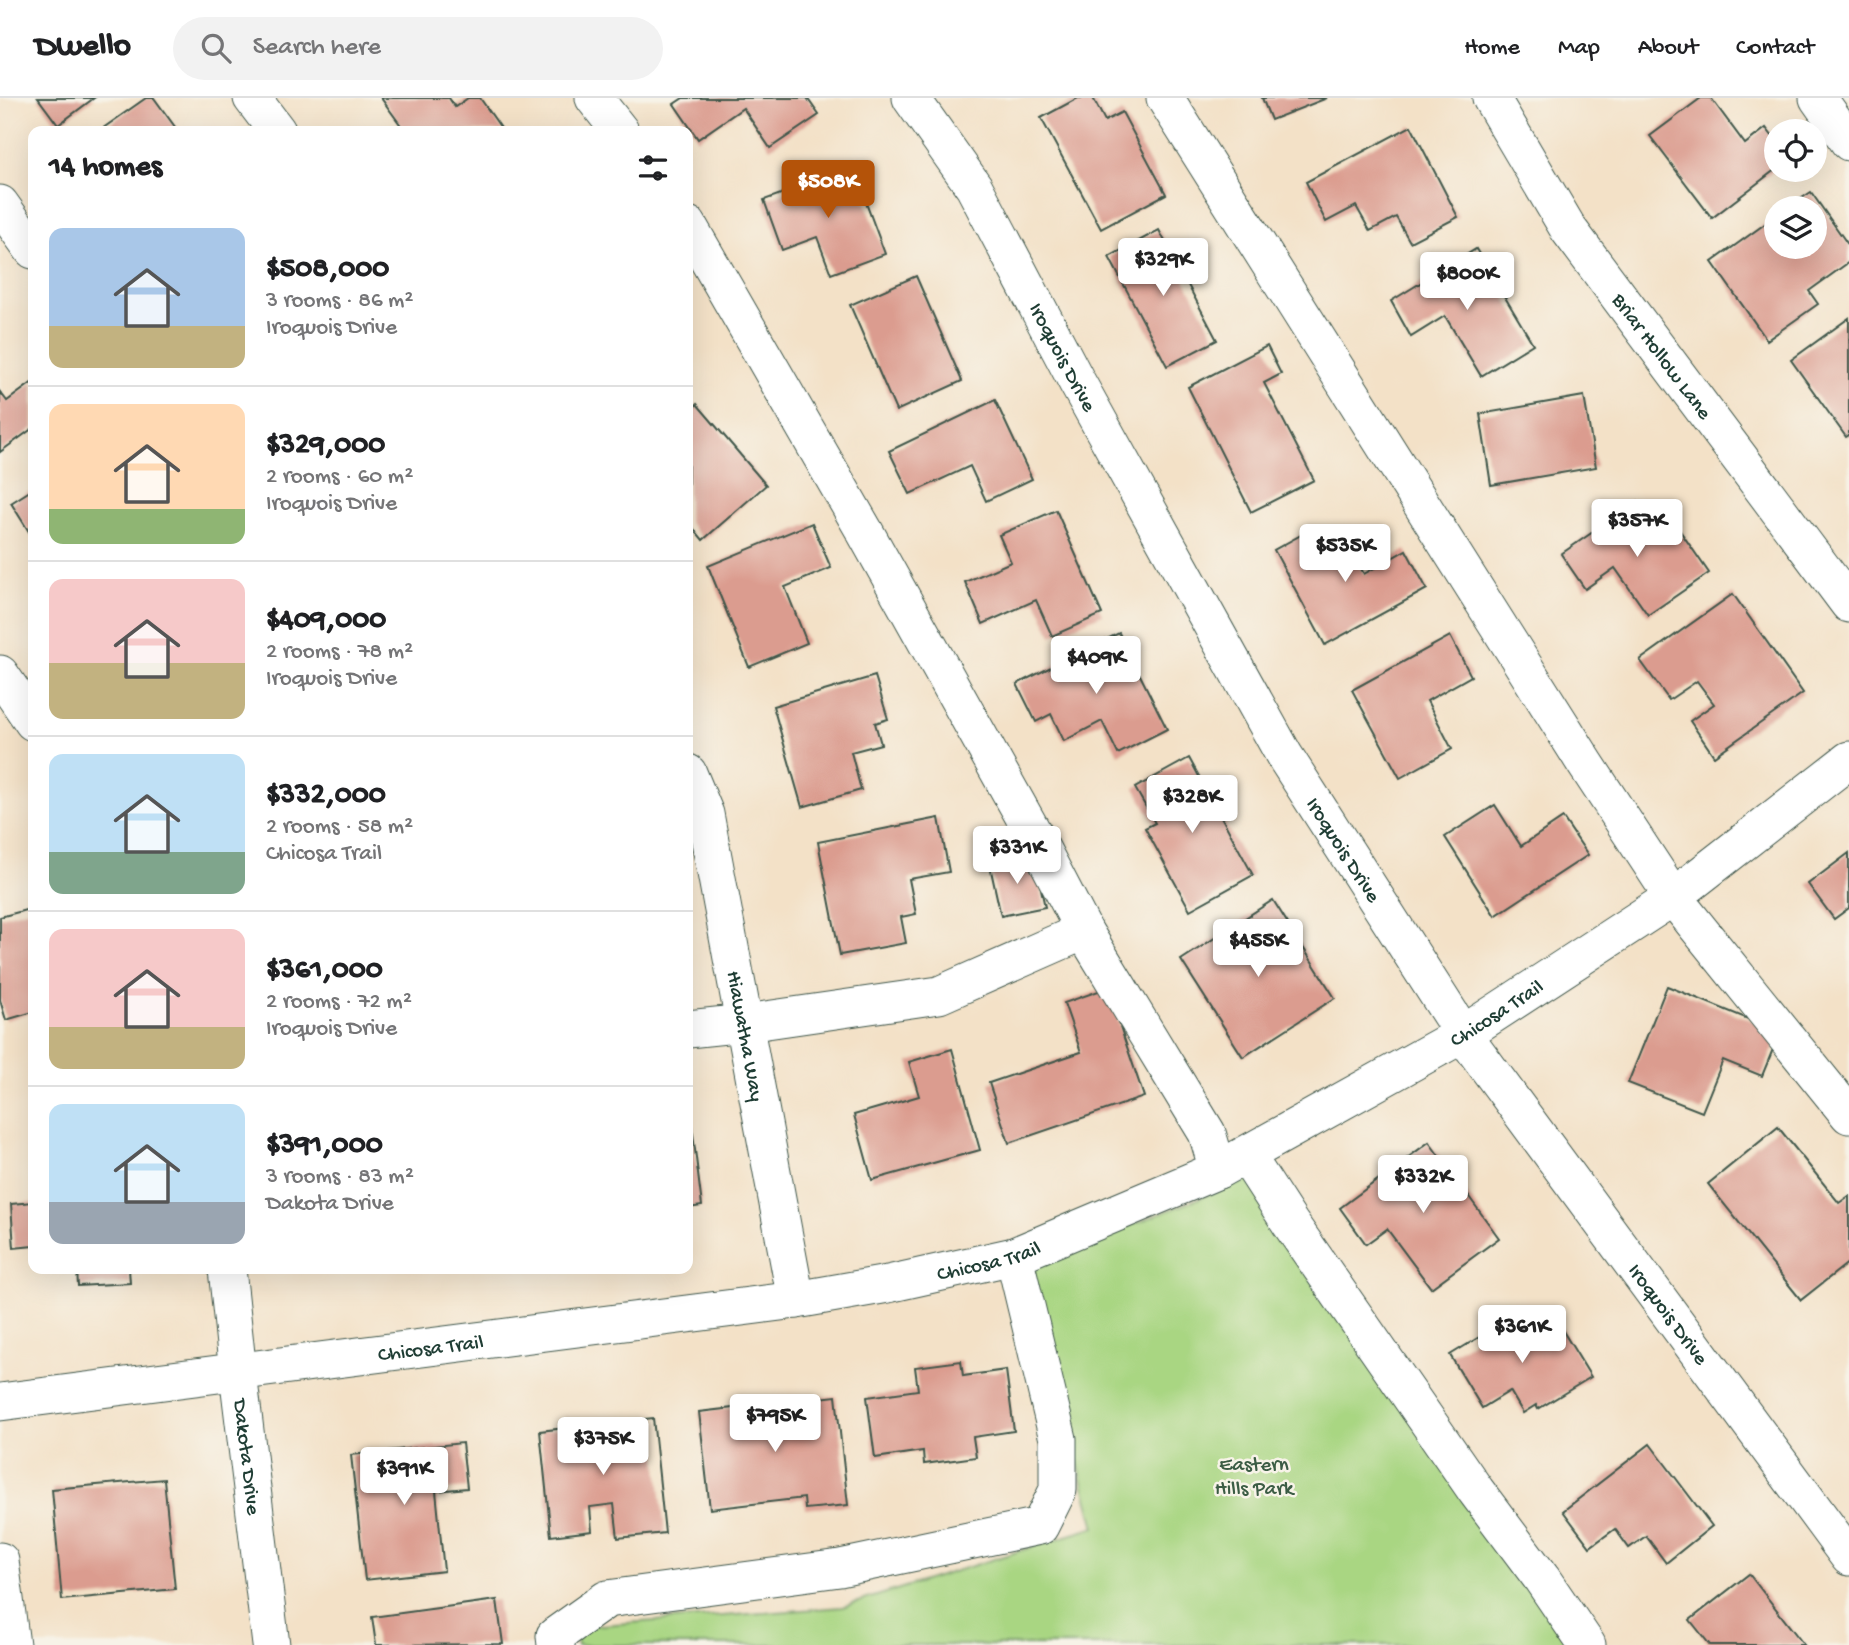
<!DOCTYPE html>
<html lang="en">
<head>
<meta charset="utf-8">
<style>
	:root { --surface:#fff; --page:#f2f2f2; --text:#202124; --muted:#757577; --line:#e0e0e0; --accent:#b45309 }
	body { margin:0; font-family:"Gochi Hand",sans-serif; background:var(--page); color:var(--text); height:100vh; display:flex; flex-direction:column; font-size:26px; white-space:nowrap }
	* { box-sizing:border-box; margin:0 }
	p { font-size:23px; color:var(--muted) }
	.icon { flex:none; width:38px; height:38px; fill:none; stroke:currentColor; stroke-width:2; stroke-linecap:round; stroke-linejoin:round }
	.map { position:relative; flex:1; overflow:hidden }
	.details { position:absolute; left:28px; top:28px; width:665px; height:1148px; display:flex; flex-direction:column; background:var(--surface); border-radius:14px; box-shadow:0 7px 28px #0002 }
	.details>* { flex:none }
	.fabs { position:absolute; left:1764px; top:21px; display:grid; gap:14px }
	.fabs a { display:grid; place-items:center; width:63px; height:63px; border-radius:50%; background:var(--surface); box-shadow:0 7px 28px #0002; font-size:35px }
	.price { position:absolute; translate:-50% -60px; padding:0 16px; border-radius:7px; background:#fff; color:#222; font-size:23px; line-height:46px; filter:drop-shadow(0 2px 4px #0008) }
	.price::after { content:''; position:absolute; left:50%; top:42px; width:21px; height:16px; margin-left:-10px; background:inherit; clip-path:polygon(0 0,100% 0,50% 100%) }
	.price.active { background:var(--accent); color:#fff }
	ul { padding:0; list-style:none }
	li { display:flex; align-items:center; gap:21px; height:175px; padding:0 21px }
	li+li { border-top:2px solid var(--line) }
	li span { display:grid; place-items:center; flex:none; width:196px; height:140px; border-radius:14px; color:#555 }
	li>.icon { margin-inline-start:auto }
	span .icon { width:84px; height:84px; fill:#fffc; stroke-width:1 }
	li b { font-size:30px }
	h2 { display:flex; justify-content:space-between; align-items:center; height:84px; padding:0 21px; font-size:30px }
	header { display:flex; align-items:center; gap:42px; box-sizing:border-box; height:98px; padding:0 35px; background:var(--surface); border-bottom:2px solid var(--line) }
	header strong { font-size:33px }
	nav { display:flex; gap:38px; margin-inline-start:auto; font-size:24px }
	.search { width:490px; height:63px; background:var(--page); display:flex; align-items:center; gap:18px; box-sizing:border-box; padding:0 24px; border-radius:38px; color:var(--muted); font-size:26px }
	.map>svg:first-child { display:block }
	.green { fill:#a9d682; stroke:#648a5b; stroke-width:2 }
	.building { fill:#db9c8f }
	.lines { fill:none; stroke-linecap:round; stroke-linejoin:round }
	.minor-casing { stroke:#3f564a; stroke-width:39 }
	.minor { stroke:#fff; stroke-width:37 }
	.labels { text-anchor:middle; stroke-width:5; stroke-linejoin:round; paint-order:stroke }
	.street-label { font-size:21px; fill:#1f3d34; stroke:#f7f3e8 }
	.park-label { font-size:21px; fill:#3b5c44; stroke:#f7f3e8 }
</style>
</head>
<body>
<header>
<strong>Dwello</strong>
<div class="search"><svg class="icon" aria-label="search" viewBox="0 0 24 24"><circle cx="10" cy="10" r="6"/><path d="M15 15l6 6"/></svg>Search here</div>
<nav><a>Home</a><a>Map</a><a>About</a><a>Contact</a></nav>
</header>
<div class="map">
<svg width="1849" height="1547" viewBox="0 0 1849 1547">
	<rect width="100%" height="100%" fill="#f7f3e8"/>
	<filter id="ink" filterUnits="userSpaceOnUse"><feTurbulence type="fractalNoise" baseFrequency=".0143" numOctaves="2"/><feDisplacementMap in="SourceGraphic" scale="14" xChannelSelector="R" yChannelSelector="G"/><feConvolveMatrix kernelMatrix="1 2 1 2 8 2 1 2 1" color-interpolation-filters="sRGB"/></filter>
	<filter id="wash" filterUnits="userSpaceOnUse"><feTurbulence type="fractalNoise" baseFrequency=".00686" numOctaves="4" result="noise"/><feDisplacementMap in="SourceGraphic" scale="28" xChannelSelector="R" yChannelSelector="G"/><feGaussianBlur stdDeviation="1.57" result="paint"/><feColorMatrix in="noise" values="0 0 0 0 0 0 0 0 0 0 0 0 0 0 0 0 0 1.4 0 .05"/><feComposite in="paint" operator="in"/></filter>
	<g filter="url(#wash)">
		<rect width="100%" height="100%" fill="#f3e1c7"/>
		<path class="green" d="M 1250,1080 L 1575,1547 L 577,1547 L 575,1529 L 842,1509 L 1095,1429 L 1025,1169 Z"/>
		<g id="blocks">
			<g class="building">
				<path d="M 38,0 L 94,0 L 58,27 Z"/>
				<path d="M 146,0 L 154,0 L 178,33 L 99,33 Z"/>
				<path d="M 381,0 L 449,0 L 455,9 L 468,0 L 480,0 L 503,33 L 405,33 Z"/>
				<path d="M 683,0 L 807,0 L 819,17 L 770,50 L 743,10 L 698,41 L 674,6 Z"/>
				<path d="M 1078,0 L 1093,0 L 1105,23 L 1122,14 L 1166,96 L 1101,131 L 1041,20 Z"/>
				<path d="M 1262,0 L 1327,0 L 1271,22 Z"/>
				<path d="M 1701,0 L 1711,0 L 1745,46 L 1766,30 L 1776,43 L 1776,71 L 1712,120 L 1650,38 Z"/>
				<path d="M 1411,28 L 1458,119 L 1410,144 L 1396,119 L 1370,133 L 1356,108 L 1326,124 L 1306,84 Z"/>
				<path d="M 853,70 L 885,156 L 831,176 L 817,139 L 782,152 L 764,102 Z"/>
				<path d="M 1811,94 L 1849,148 L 1849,164 L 1809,193 L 1818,206 L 1767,242 L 1712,164 L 1776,118 L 1776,149 L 1815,149 L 1815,110 L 1787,110 Z"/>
				<path d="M 1159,132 L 1217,242 L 1167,268 L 1109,159 Z"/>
				<path d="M 1476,151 L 1533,246 L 1481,278 L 1445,218 L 1411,239 L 1391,203 Z"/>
				<path d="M 916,178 L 962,283 L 896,313 L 850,207 Z"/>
				<path d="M 1849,220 L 1849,337 L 1846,339 L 1791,262 Z"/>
				<path d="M 1267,248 L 1281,276 L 1264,285 L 1314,382 L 1251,414 L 1188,289 Z"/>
				<path d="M 33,284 L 33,330 L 0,354 L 0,294 L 7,303 Z"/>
				<path d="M 1584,298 L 1596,369 L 1491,387 L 1480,316 Z"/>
				<path d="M 995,302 L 1032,381 L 986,403 L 970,368 L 910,396 L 889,353 Z"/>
				<path d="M 697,306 L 766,387 L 703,442 L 688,424 L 688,315 Z"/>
				<path d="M 33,391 L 33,440 L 11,405 Z"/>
				<path d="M 1638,403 L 1665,443 L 1680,433 L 1709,475 L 1648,517 L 1615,470 L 1585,491 L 1561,456 Z"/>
				<path d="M 1056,412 L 1102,516 L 1052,538 L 1036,502 L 983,526 L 965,484 L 1011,464 L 999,437 Z"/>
				<path d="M 812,425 L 831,470 L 785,489 L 807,545 L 749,569 L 708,468 Z"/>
				<path d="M 1310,432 L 1322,452 L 1344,440 L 1364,476 L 1406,452 L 1427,491 L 1325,547 L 1274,452 Z"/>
				<path d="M 1733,496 L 1803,595 L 1714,658 L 1690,623 L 1714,606 L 1697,583 L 1669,602 L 1640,562 Z"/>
				<path d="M 1119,535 L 1167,631 L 1118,656 L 1102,623 L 1064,643 L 1051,616 L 1036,624 L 1017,586 Z"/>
				<path d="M 1450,538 L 1471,578 L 1427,603 L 1452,651 L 1400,680 L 1352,592 Z"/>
				<path d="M 875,578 L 888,621 L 875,625 L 881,646 L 851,654 L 861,692 L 802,709 L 773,608 Z"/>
				<path d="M 1189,660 L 1253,777 L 1190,812 L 1145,730 L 1155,725 L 1135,690 Z"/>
				<path d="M 1495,707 L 1521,748 L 1563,720 L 1588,757 L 1495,818 L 1445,739 Z"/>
				<path d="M 939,720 L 949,774 L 909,781 L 916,816 L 901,819 L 906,845 L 840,857 L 818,744 Z"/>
				<path d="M 1849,755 L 1849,810 L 1834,821 L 1808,786 Z"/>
				<path d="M 1034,759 L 1045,809 L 1001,818 L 990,768 Z"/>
				<path d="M 1273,802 L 1335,900 L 1243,959 L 1181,862 Z"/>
				<path d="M 33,810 L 33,914 L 6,922 L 0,902 L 0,819 Z"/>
				<path d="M 1667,888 L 1780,934 L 1762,978 L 1723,962 L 1702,1014 L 1628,985 Z"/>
				<path d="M 1107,890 L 1144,999 L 1009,1045 L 989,985 L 1081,954 L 1064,905 Z"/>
				<path d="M 952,951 L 980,1052 L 872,1082 L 854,1017 L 919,998 L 909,964 Z"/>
				<path d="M 688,1020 L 691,1020 L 702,1108 L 688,1110 Z"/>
				<path d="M 1778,1029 L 1839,1105 L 1849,1098 L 1849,1164 L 1801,1202 L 1708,1086 Z"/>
				<path d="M 1429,1044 L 1499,1140 L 1431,1190 L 1387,1131 L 1366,1146 L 1340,1110 Z"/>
				<path d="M 33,1104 L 33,1148 L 14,1150 L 11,1106 Z"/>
				<path d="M 77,1171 L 129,1171 L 130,1185 L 78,1188 Z"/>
				<path d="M 1550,1212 L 1591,1279 L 1538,1311 L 1536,1307 L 1523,1315 L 1510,1293 L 1482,1310 L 1450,1257 L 1494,1230 L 1502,1242 Z"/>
				<path d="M 961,1263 L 963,1278 L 1006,1272 L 1014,1333 L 973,1339 L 976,1359 L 924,1366 L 923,1353 L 875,1360 L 867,1299 L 918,1292 L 915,1269 Z"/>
				<path d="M 836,1298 L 848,1407 L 805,1411 L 804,1400 L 710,1411 L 699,1314 Z"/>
				<path d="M 653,1320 L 665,1435 L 618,1440 L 614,1406 L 590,1409 L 592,1433 L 551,1438 L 540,1333 Z"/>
				<path d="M 462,1345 L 467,1390 L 436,1393 L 444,1473 L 365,1482 L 351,1357 Z"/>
				<path d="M 1650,1346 L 1712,1428 L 1666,1465 L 1646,1438 L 1629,1450 L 1615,1431 L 1590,1449 L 1563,1413 Z"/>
				<path d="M 164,1381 L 175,1491 L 62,1502 L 52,1391 Z"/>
				<path d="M 1749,1476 L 1804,1547 L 1710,1547 L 1690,1522 Z"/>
				<path d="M 497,1502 L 503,1546 L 376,1547 L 372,1519 Z"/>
			</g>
		</g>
	</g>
	<g filter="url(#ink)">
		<use href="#blocks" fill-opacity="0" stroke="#3f564a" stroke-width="2"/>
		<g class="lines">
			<g class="minor-casing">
				<g id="minor">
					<path d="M 252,0 L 277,33"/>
					<path d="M 594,0 L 620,33"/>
					<path id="s1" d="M 911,0 L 974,89 L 1077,284 L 1284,657 L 1463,936 L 1849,1459"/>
					<path d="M 1165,0 L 1585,665 L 1673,799 L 1849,1017"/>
					<path id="s2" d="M 1491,0 L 1569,132 L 1849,506"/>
					<path d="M 1818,0 L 1849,44"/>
					<path d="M 0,106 L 33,152"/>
					<path d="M 688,127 L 865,434 L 1032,733 L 1084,833 L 1207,1035 L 1218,1072"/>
					<path d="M 0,576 L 33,624"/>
					<path id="s3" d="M 688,675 L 705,716 L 796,1202"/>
					<path d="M 688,931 L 745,925 L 939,897 L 1084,833"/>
					<path d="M 1246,1057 L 1290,1125 L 1476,1393 L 1542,1481 L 1587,1547"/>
					<path id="s4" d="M 227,1171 L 238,1275 L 271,1547"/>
					<path id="s5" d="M 0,1304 L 796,1202 L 888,1186 L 1014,1158 L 1218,1072 L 1463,936 L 1673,799 L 1849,662"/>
					<path d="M 0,1463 L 11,1547"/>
					<path d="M 556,1547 L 555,1538 L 607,1501 L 840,1470 L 1040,1428 L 1058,1392 L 1058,1341 L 1014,1158"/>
				</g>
			</g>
			<use href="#minor" class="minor"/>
		</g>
	</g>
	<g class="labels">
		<g class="street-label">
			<text dy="7" stroke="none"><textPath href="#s2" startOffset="310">Briar Hollow Lane</textPath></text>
			<text dy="7" stroke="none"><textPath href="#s1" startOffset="301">Iroquois Drive</textPath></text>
			<text dy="7" stroke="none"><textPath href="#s1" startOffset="868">Iroquois Drive</textPath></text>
			<text dy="7" stroke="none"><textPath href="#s5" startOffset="1566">Chicosa Trail</textPath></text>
			<text dy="7" stroke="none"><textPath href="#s3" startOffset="270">Hiawatha Way</textPath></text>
			<text dy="7" stroke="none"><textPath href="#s5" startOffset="999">Chicosa Trail</textPath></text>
			<text dy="7" stroke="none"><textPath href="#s1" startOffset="1435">Iroquois Drive</textPath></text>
			<text dy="7" stroke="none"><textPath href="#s5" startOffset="434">Chicosa Trail</textPath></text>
			<text dy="7" stroke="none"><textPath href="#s4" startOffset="189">Dakota Drive</textPath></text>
		</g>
		<g class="park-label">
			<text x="1254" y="1372">Eastern<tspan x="1254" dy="24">Hills Park</tspan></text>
		</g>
	</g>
</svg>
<div class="fabs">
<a><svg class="icon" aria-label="locate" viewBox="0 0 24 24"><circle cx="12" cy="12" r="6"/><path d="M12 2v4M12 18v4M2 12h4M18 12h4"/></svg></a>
<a><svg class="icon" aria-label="layers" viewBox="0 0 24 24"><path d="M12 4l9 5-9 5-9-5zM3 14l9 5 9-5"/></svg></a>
</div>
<b class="price active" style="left:828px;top:122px">$508K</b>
<b class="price" style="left:1163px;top:200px">$329K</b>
<b class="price" style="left:1467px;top:214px">$800K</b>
<b class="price" style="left:1637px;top:461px">$357K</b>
<b class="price" style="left:1345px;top:486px">$535K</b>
<b class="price" style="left:1096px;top:598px">$409K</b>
<b class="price" style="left:1192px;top:737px">$328K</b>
<b class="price" style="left:1017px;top:788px">$331K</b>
<b class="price" style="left:1258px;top:881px">$455K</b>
<b class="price" style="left:1423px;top:1117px">$332K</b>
<b class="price" style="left:1522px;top:1267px">$361K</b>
<b class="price" style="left:775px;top:1356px">$795K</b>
<b class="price" style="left:603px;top:1379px">$375K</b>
<b class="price" style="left:404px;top:1409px">$391K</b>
<section class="details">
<h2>14 homes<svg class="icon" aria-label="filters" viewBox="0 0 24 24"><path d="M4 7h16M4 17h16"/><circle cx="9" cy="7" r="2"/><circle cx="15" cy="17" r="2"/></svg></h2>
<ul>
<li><span style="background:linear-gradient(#a9c7e8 70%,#c2b280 0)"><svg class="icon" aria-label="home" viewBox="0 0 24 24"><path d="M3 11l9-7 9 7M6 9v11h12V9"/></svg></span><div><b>$508,000</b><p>3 rooms · 86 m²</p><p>Iroquois Drive</p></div></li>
<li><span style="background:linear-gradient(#ffd9b3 75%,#8fb573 0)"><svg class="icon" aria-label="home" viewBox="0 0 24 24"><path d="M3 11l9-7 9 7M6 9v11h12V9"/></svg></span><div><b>$329,000</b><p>2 rooms · 60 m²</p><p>Iroquois Drive</p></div></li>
<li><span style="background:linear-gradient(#f6c9c9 60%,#c2b280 0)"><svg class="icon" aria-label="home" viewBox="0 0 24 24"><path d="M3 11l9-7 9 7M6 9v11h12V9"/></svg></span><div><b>$409,000</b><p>2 rooms · 78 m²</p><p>Iroquois Drive</p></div></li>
<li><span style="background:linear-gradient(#bfe0f5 70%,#7fa58c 0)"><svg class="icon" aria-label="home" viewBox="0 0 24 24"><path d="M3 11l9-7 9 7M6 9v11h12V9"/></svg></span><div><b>$332,000</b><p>2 rooms · 58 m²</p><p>Chicosa Trail</p></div></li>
<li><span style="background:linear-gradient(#f6c9c9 70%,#c2b280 0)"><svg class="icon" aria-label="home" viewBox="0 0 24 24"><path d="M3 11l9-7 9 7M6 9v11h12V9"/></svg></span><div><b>$361,000</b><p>2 rooms · 72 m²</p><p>Iroquois Drive</p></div></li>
<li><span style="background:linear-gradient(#bfe0f5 70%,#9aa5b1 0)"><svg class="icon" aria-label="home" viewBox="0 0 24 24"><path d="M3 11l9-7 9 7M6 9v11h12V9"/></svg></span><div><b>$391,000</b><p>3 rooms · 83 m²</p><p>Dakota Drive</p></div></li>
</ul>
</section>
</div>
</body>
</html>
